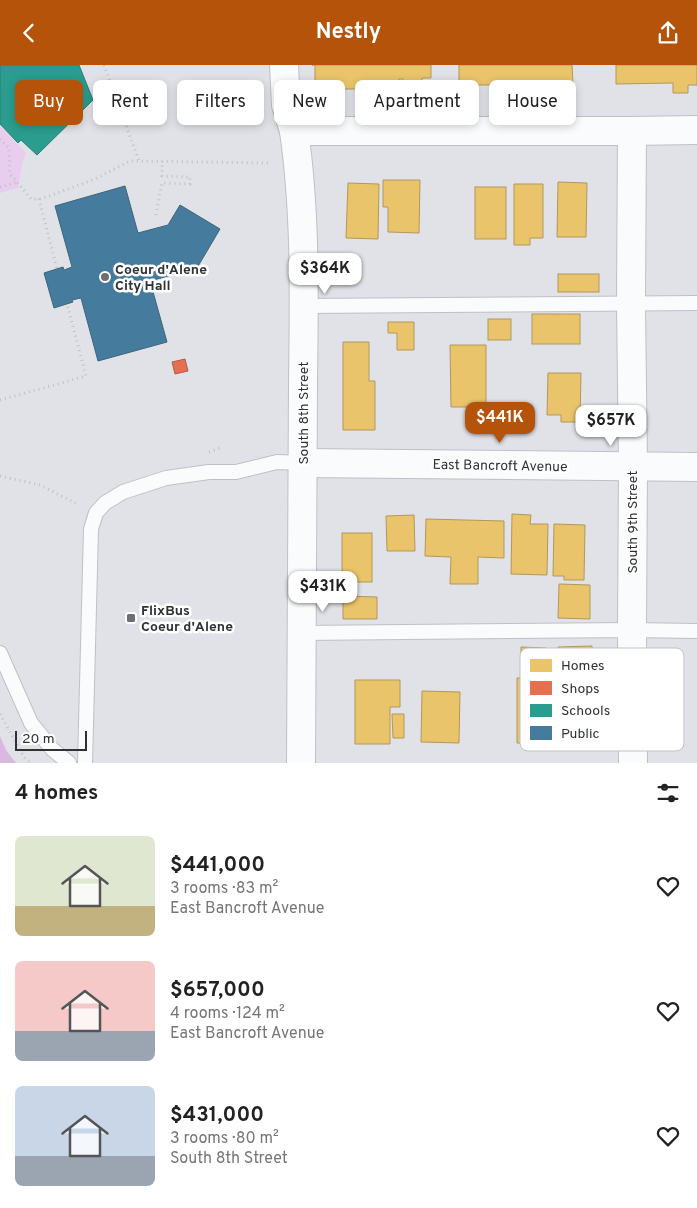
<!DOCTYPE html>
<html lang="en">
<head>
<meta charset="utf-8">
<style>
	:root { --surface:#fff; --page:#f6f6f6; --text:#222; --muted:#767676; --accent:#b45309 }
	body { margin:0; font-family:Overpass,sans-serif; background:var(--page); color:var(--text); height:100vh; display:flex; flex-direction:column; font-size:19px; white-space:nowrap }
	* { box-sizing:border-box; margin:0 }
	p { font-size:16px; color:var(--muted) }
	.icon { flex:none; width:28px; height:28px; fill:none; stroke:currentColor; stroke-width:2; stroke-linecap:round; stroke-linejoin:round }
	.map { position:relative; height:698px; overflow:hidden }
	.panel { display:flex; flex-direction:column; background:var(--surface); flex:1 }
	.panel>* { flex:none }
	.banner { position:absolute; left:15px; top:15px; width:668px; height:45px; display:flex; gap:10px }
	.scale { position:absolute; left:15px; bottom:12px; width:72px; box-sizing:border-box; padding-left:5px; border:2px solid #2f3135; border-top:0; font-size:14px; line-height:18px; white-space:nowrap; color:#2f3135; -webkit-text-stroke:4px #fff; paint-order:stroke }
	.price { position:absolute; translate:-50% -42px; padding:0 11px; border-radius:10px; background:#fff; color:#222; font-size:16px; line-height:32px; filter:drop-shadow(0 1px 2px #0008) }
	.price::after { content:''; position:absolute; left:50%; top:30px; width:15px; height:11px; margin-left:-8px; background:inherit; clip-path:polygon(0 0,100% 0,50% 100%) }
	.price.on { background:var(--accent); color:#fff }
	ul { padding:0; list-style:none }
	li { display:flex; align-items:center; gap:15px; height:125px; padding:0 15px }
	li span { display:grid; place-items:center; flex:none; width:140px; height:100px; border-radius:8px; color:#555 }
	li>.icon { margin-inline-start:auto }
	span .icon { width:60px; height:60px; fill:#fffc; stroke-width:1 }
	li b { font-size:21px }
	h2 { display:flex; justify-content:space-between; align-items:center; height:60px; padding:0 15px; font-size:21px }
	.pill { padding:0 18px; border-radius:8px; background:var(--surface); box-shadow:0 2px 8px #0003; font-size:18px; line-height:45px }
	.pill.on { background:var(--accent); color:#fff }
	header { display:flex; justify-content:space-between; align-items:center; height:65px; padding:0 15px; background:var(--accent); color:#fff; font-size:22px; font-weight:700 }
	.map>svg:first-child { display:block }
	.green { fill:#e8cdee }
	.forest { fill:#dab8e0 }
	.homes { fill:#e9c46a; stroke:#b1985a }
	.shops { fill:#e76f51; stroke:#b05c49 }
	.schools { fill:#2a9d8f; stroke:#2c7d74 }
	.public { fill:#457b9d; stroke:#3e657e }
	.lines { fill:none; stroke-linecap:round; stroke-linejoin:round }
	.lane-casing { stroke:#bfc0c5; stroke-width:16 }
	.street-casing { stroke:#bfc0c5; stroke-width:30 }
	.secondary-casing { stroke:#bfc0c5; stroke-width:30 }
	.path { stroke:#c0c1c5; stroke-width:3; stroke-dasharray:1 4; stroke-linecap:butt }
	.lane { stroke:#fafbfc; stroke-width:14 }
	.street { stroke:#fafbfc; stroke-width:28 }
	.secondary { stroke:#fafbfc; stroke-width:28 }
	.poi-dot { fill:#6d6f74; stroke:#fff; stroke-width:2 }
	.labels { text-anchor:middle; stroke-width:5; stroke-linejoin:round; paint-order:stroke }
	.poi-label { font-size:14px; font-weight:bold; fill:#2f3135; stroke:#fff; text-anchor:start }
	.street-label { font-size:14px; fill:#2f3135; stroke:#fff }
	.key { fill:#fff; stroke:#c1c1c2; stroke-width:1 }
	.key-label { font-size:14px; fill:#2f3135 }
</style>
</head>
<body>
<header><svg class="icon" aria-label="back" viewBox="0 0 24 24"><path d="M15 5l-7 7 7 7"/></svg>Nestly<svg class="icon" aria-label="share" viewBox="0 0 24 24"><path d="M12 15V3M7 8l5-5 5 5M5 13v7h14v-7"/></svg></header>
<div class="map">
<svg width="697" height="698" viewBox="0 0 697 698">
	<rect width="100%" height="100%" fill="#e0e2e8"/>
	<path class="green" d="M 0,61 L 26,88 L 22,100 L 18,123 L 0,128 Z"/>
	<path class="forest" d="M 0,671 L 6,685 L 16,698 L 0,698 Z"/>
	<g class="homes">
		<path d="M 312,0 L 431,0 L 431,13 L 422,13 L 422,18 L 403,18 L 403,14 L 399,14 L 399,18 L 373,18 L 373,26 L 359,26 L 359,24 L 336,24 L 336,21 L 315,21 L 315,0 Z"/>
		<path d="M 459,0 L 572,0 L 573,18 L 565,18 L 565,20 L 542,20 L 542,19 L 525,20 L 525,29 L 508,29 L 508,20 L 467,20 L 467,18 L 459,18 Z"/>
		<path d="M 616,0 L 697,0 L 697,20 L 688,20 L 688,28 L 673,28 L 673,18 L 616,19 Z"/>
		<path d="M 383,115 L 420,115 L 419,168 L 388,167 L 388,142 L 383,142 Z"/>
		<path d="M 558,117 L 587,118 L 586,172 L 557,172 Z"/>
		<path d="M 348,118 L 379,119 L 378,174 L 346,173 Z"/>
		<path d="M 514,119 L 543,119 L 543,173 L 530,173 L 530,180 L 514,180 Z"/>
		<rect x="475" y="122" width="31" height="52"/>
		<rect x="558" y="209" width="41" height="18"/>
		<rect x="532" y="249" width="48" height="30"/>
		<rect x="488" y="254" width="23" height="21"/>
		<path d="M 388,257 L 414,257 L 414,285 L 397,285 L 397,268 L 388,268 Z"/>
		<path d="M 343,277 L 369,277 L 369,316 L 375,316 L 375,365 L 343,365 Z"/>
		<path d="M 450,280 L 486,280 L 486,342 L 451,342 Z"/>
		<path d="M 548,308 L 581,308 L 580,357 L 561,357 L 561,350 L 547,350 Z"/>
		<path d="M 512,449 L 531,450 L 530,459 L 548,459 L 547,510 L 511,509 Z"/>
		<path d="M 414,450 L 415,486 L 387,486 L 386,451 Z"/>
		<path d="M 426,454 L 504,456 L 504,493 L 478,492 L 478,519 L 450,519 L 451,492 L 425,491 Z"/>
		<path d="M 554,459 L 585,460 L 584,515 L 564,515 L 564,511 L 553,511 Z"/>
		<rect x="342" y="468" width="30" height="49"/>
		<path d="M 559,519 L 590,520 L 590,554 L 558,553 Z"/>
		<path d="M 343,531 L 377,532 L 377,554 L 343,554 Z"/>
		<path d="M 592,581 L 593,607 L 559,608 L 558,582 Z"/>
		<path d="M 521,582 L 546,583 L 546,609 L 521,609 Z"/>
		<path d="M 517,613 L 550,613 L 550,679 L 517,678 Z"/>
		<path d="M 355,615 L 400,615 L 400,642 L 390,642 L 390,679 L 355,679 Z"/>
		<path d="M 422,626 L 460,627 L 459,678 L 421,677 Z"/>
		<path d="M 392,649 L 404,649 L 404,673 L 393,673 Z"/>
	</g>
	<path class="shops" d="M 185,294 L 188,306 L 175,309 L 172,297 Z"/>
	<path class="schools" d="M 0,0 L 79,0 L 93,35 L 37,90 L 21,75 L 18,78 L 0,59 Z"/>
	<path class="public" d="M 125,121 L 138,168 L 168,160 L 180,140 L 220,164 L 197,203 L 150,216 L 167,277 L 98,296 L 81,233 L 72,235 L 73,237 L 54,243 L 44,208 L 63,202 L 64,205 L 72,202 L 55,141 Z"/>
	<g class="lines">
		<g class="lane-casing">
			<g id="lane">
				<path d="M 304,241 L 697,238"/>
				<path d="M 301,568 L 632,565 L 697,566"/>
				<path d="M 0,588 L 31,658 L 52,684 L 69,698"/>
				<path d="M 85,698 L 91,464 L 96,448 L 105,438 L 123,427 L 166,413 L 209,407 L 236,407 L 277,397 L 303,398"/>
			</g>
		</g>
		<g class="street-casing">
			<g id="street">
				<path d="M 632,66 L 631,239 L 633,401 L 632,565 L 633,698"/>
				<path d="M 303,398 L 697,402"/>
				<path d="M 301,698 C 301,572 303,445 303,319 C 304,234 306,150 294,66 L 632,66 L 697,65"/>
			</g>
		</g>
		<g class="secondary-casing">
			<path id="secondary" d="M 284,0 L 286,40 L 294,66"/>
		</g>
		<g class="path">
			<path d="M 104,0 L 139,96"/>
			<path d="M 0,74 L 9,83 L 10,109 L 31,134 L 39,134 L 49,131 L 95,114 L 130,96 L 268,98"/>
			<path d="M 0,122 L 18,117"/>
			<path d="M 39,134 L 57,204"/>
			<path d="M 156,150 L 162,118 L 190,119 L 190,112 L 162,111 L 162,96"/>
			<path d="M 0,335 L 86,311 L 67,239"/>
			<path d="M 209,387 L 220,383"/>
			<path d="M 0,411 L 40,420 L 79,440"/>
			<path d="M 0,649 L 24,692 L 30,698"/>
		</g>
		<use href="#lane" class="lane"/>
		<use href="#street" class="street"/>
		<use href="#secondary" class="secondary"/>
	</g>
	<g class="poi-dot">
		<circle cx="105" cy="212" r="5"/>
		<rect x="126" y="548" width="10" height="10" rx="2.5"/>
	</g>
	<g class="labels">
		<g class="poi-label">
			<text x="115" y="209">Coeur d'Alene<tspan x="115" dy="16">City Hall</tspan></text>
			<text x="141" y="550">FlixBus<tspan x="141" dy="16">Coeur d'Alene</tspan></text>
		</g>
		<g class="street-label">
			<text transform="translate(303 348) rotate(-90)" y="5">South 8th Street</text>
			<text transform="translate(500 400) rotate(1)" y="5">East Bancroft Avenue</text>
			<text transform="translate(632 457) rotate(-90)" y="5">South 9th Street</text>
		</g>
	</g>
	<rect x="520" y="583" width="164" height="103" rx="8" class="key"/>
	<rect x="530" y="594" width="22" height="13" fill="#e9c46a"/>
	<rect x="530" y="616" width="22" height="14" fill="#e76f51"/>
	<rect x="530" y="639" width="22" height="13" fill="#2a9d8f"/>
	<rect x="530" y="661" width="22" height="14" fill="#457b9d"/>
	<g class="key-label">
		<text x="561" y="605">Homes</text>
		<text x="561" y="628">Shops</text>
		<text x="561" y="650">Schools</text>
		<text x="561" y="673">Public</text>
	</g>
</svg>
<div class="scale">20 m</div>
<b class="price" style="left:325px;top:230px">$364K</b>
<b class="price on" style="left:500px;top:379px">$441K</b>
<b class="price" style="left:611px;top:382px">$657K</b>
<b class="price" style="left:323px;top:548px">$431K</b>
<div class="banner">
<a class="pill on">Buy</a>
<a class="pill">Rent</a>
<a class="pill">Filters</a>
<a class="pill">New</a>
<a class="pill">Apartment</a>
<a class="pill">House</a>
</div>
</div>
<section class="panel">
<h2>4 homes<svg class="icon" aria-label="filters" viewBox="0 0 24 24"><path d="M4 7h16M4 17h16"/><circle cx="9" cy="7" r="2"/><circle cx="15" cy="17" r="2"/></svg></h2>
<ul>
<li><span style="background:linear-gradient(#dfe7d0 70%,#c2b280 0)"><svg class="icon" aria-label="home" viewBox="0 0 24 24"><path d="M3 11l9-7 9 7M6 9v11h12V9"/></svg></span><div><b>$441,000</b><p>3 rooms · 83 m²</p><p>East Bancroft Avenue</p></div><svg class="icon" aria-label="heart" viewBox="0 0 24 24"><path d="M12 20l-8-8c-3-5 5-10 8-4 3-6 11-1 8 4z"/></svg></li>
<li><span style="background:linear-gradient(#f6c9c9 70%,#9aa5b1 0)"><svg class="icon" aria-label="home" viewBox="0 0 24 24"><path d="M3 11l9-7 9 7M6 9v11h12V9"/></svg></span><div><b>$657,000</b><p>4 rooms · 124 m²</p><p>East Bancroft Avenue</p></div><svg class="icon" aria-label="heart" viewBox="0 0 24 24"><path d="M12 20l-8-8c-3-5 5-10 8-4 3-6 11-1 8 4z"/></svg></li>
<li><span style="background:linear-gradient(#c9d6e8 70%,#9aa5b1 0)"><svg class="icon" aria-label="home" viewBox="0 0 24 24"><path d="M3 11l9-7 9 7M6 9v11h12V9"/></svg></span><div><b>$431,000</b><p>3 rooms · 80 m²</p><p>South 8th Street</p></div><svg class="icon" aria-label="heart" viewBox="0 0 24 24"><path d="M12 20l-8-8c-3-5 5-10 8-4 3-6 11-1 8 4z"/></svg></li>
</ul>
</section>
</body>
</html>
